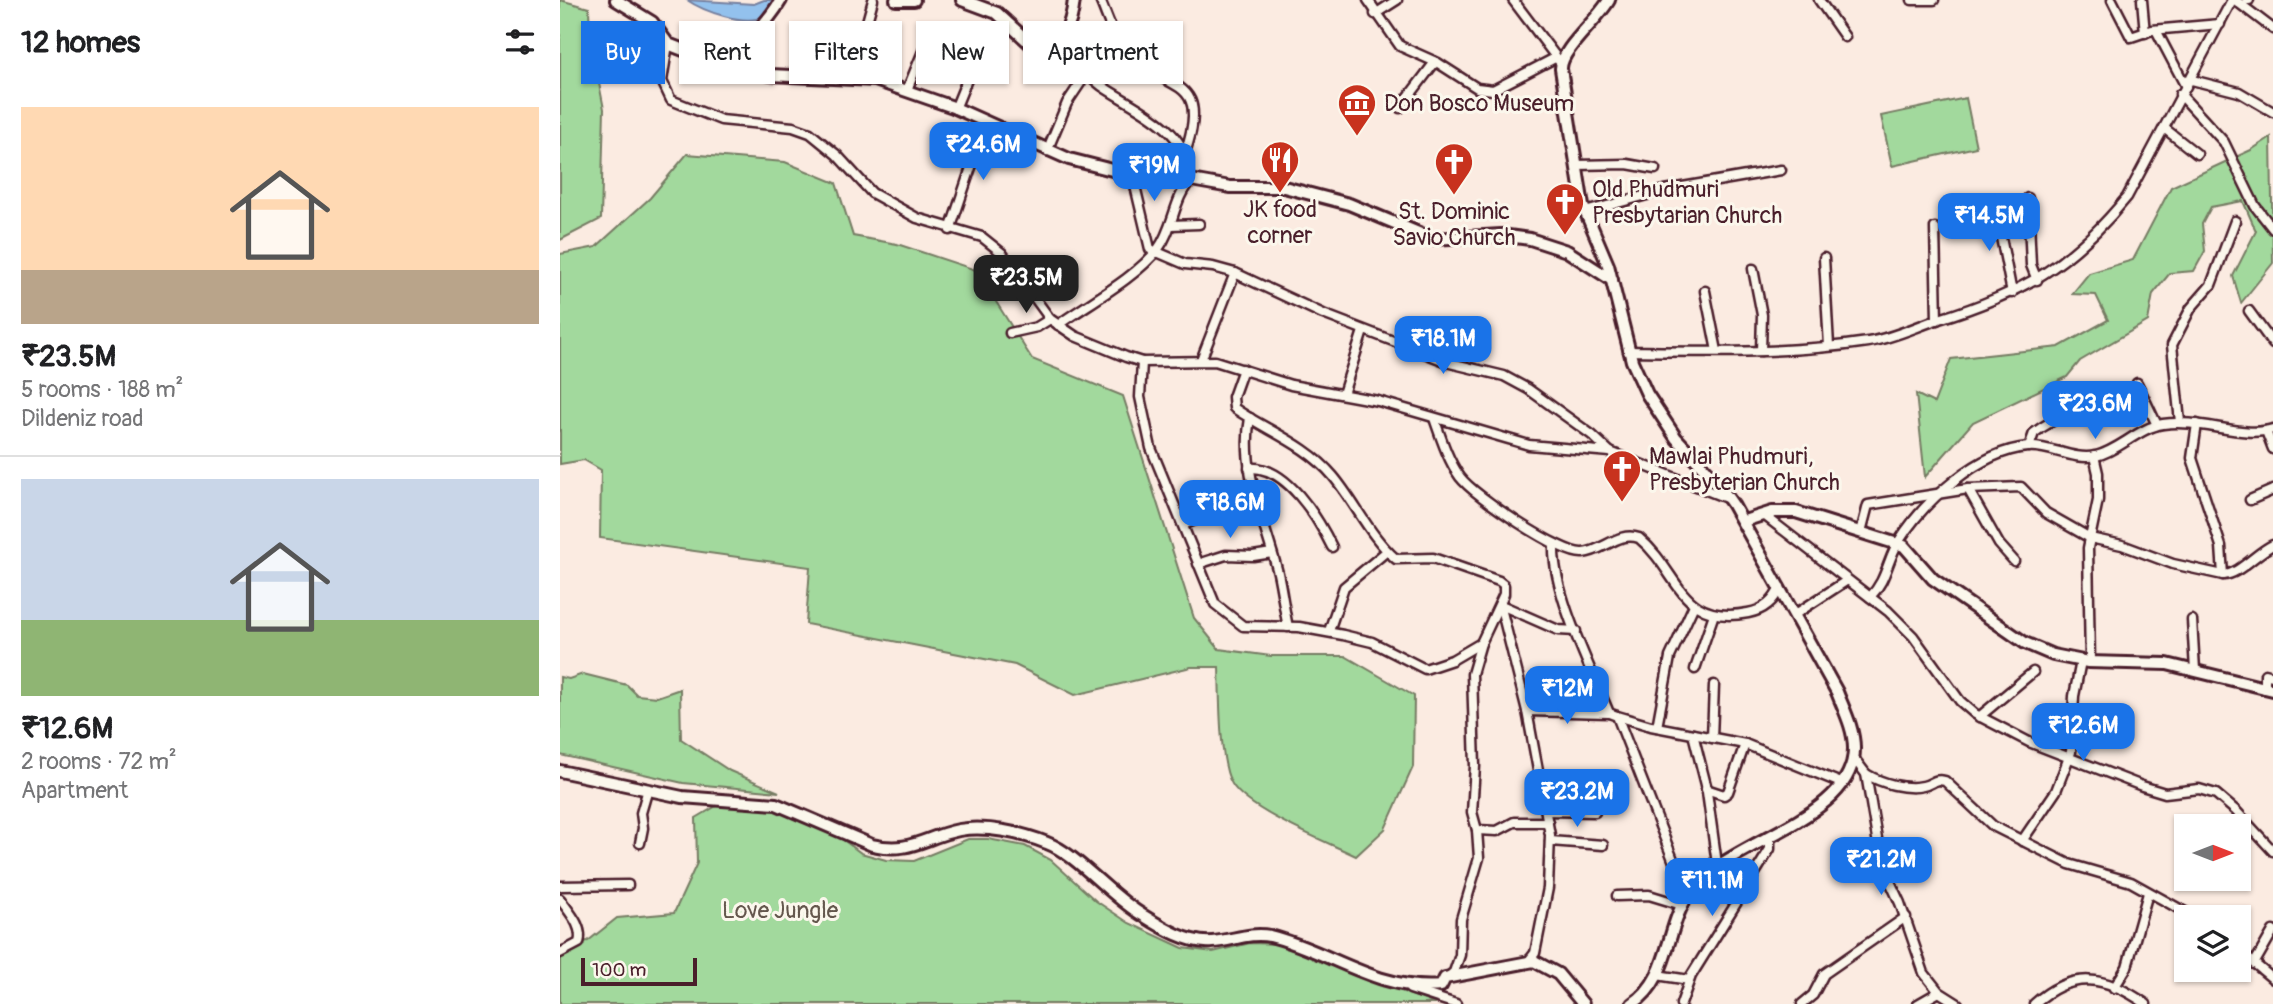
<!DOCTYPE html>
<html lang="en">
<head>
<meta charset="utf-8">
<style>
	:root { --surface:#fff; --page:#f2f2f2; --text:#202124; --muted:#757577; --line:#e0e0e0; --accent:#1a73e8 }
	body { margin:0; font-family:Pangolin,sans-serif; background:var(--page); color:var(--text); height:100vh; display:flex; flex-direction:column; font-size:26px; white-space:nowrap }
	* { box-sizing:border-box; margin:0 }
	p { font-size:23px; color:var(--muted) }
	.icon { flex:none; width:38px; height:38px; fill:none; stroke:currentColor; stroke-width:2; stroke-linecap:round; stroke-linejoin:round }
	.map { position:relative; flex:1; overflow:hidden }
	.side { display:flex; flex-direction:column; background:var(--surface); width:560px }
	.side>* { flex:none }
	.top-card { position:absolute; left:21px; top:21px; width:665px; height:63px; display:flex; gap:14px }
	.needle { width:46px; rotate:90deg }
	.tools { position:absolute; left:1614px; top:814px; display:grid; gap:14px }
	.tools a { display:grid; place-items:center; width:77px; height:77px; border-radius:0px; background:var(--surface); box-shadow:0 2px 5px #0004; font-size:35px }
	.scale { position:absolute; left:21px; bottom:18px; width:116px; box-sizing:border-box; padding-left:7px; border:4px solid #4a1f2b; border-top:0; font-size:19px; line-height:24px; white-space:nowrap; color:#4a1f2b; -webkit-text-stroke:5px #fbf7ec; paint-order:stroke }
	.price { position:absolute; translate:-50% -60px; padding:0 16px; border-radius:14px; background:var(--accent); color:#fff; font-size:23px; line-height:46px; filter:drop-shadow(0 2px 4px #0008) }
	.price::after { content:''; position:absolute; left:50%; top:42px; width:21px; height:16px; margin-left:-10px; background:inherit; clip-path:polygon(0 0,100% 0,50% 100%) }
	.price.on { background:#222; color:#fff }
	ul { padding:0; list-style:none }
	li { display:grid; align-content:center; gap:14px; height:371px; padding:0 21px }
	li+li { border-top:2px solid var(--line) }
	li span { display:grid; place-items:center; height:217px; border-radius:0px; color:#555 }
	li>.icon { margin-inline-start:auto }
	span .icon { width:126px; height:126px; fill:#fffc; stroke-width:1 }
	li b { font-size:30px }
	h2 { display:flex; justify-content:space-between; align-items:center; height:84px; padding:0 21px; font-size:30px }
	.pill { padding:0 24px; border-radius:0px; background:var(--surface); box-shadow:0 2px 5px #0004; font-size:24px; line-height:63px }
	.pill.on { background:var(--accent); color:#fff }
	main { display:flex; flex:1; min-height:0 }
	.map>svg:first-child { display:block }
	.green { fill:#a2d99d; stroke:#767c64; stroke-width:2 }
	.water { fill:#93c1ed; stroke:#76809f; stroke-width:2 }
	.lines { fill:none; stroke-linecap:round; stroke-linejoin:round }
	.minor-casing { stroke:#4a1f2b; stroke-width:13 }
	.tertiary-casing { stroke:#4a1f2b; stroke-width:16 }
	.minor { stroke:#fbf7ec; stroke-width:8 }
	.tertiary { stroke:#fbf7ec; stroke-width:10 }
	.labels { text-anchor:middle; stroke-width:6; stroke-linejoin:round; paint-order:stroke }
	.poi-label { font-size:23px; fill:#4a1f2b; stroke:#fbf7ec; text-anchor:start }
	.park-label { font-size:23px; fill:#64574d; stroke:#fbf7ec }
</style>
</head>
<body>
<main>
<section class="side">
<h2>12 homes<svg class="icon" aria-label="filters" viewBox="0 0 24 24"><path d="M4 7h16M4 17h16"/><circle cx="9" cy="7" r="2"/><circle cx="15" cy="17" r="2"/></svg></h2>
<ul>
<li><span style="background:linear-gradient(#ffd9b3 75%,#b9a48a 0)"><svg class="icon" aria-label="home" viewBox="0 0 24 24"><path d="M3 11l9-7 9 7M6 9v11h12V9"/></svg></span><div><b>₹23.5M</b><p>5 rooms · 188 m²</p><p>Dildeniz road</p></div></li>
<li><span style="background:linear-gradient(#c9d6e8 65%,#8fb573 0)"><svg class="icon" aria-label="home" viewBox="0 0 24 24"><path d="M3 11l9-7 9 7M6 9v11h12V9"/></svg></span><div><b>₹12.6M</b><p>2 rooms · 72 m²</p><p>Apartment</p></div></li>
</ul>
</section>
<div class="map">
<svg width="1713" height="1004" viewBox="0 0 1713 1004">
	<rect width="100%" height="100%" fill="#fbebe1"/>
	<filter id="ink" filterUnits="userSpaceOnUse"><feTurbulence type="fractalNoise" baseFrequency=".0143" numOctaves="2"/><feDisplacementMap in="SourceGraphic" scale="14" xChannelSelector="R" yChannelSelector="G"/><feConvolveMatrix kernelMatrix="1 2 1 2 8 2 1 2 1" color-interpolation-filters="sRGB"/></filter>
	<g filter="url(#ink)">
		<g class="green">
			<path d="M 0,0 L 29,8 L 30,37 L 44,109 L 41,219 L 0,240 Z"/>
			<path d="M 1406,98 L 1416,147 L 1332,166 L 1321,116 Z"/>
			<path d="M 1711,137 L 1713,263 L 1681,303 L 1673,276 L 1696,231 L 1683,201 L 1651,207 L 1642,224 L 1645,251 L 1634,271 L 1610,273 L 1593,294 L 1588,321 L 1520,361 L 1507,377 L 1413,422 L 1365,477 L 1356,394 L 1374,403 L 1391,359 L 1499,347 L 1548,320 L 1536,295 L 1512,294 L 1529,273 L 1573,260 L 1611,187 L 1691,150 Z"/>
			<path d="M 127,154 L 225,162 L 276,183 L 293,236 L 337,244 L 416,270 L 472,359 L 563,396 L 634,618 L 659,649 L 711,656 L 785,656 L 854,696 L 853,767 L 825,829 L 796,856 C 767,842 688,811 672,784 C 659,764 660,693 659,667 L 631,667 L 515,695 L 455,665 L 246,624 L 250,567 L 40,538 L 41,470 L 24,460 L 0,464 L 0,254 L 36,247 L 90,198 Z"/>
			<path d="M 23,674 L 67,685 L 77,695 L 97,697 L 120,689 L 121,739 L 170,771 L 219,792 L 123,783 L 0,755 L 0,677 L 9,679 Z"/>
			<path d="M 158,805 L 208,805 L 267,828 L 301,853 L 326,860 L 354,861 L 408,839 L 428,839 L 465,846 L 491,860 L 536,901 L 569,923 L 623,948 L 653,952 L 690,943 L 719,944 L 875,1004 L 0,1004 L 0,946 L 28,941 L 57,918 L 114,913 L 137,863 L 136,818 Z"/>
		</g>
		<path class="water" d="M 127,0 L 194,4 L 204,0 L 218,0 C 214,6 210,14 203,17 C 184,26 143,11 127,0 Z"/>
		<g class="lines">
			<g class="minor-casing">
				<g id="minor">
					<path d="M 540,0 C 548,18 555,44 570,57 C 610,92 651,77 625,153"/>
					<path d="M 808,0 L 840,46 L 878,63 L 917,88 L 933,90 L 995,58"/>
					<path d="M 953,0 L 999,61"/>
					<path d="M 1259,0 L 1285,37"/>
					<path d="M 1352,0 L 1374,0"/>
					<path d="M 1552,0 L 1571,37 L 1592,30 L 1660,24"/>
					<path d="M 1582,0 L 1585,33"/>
					<path d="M 1675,0 L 1713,29"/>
					<path d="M 1687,0 L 1689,0"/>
					<path d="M 815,14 L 837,0"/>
					<path d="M 1596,30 L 1625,85"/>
					<path d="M 499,43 C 513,57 526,74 542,86 C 570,106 636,131 625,176"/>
					<path d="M 108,44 L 102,81 L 111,100 L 161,120 L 233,127 L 250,133 L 277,155 L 312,193 L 357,218 L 422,237 L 442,253 L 490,319 L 515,336 L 566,357 L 582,362 L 655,361 L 731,385 L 818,401 L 969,445 L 1050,452"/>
					<path d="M 292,76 L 313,0"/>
					<path d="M 1628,79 L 1679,92 L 1713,112"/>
					<path d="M 347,90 L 371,32"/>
					<path d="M 1620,94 L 1664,142 L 1695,206 L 1713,229"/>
					<path d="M 840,108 L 875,62"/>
					<path d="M 395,109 L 417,55"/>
					<path d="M 1604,128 L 1637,154"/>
					<path d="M 487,151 L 507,103 L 527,73"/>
					<path d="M 1016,165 L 1067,164 L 1095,169"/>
					<path d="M 572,173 L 590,249 L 625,264 L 653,267 L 675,273 L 763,314 L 890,363 L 944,376 L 968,389 L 1032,435 L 1050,452 L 1169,499"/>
					<path d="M 1468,198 L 1471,265 L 1477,280"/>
					<path d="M 1435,207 L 1452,293"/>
					<path d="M 1025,212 L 1105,190 L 1221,170"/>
					<path d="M 611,225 L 639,224"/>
					<path d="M 1375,228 L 1377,320"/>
					<path d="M 390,230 L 426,123"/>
					<path d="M 1264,258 L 1269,346"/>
					<path d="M 1193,269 L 1202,315 L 1201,351"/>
					<path d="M 1145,291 L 1157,351"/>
					<path d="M 1689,311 L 1713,344"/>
					<path d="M 498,325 C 527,304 577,277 598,249 C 614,228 613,199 631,180"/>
					<path d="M 450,333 L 477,327 L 490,319"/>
					<path d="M 1068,351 C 1148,352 1229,354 1308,342 C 1333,338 1355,327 1379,319 C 1461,294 1512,265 1567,197 L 1672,0"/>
					<path d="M 641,360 L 675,273"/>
					<path d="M 582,362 L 580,397 L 591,448 L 655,604 L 683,626 L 739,627 L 783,635 L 812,642 L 865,669 L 892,660 L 921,643"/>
					<path d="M 683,369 L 673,397 L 674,408 C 707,431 746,444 773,476 C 795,502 810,537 836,559 L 873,558 L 939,581 L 944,585 L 944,594 L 921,643 L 912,674 L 915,766 L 912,812 L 917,830 L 919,858 L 901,919 L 900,955 L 894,972 L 888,977"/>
					<path d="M 1577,383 L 1597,425"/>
					<path d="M 783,394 L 803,331"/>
					<path d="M 690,418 C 680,470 705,522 718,573 C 722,591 724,609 728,627"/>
					<path d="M 874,418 C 881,438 888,460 900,477 C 914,496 1002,555 1023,553 C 1044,551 1058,531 1079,538 C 1120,572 1119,626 1188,613 C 1204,610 1214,602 1220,587"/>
					<path d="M 1620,422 L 1612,345 L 1631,308 L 1651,285 L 1675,221"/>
					<path d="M 1637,424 L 1632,458 L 1661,546 L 1663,575"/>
					<path d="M 1706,431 L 1713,449"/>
					<path d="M 1469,447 L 1474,433 L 1481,428 L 1529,399 L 1549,391"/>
					<path d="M 689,468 C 726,465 758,518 772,547"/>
					<path d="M 1408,489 L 1439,544 L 1454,561"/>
					<path d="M 1690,500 L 1713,490"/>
					<path d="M 1204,515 L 1328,611 L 1353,636 L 1400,701 L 1415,714 L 1469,742 L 1582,786 L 1605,793 L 1639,789 L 1656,794 L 1676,811 L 1713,851"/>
					<path d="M 623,525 L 648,515 L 681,519 L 702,516"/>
					<path d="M 1301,532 L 1308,505 L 1408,489 L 1461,487 L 1486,513 L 1530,538 L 1562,545 L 1613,564 L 1663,575 C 1679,575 1697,552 1713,545"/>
					<path d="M 994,545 C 992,592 1031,669 1049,713 L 1057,716 L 1121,880 L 1131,890"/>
					<path d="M 638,564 L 666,555 L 693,556 L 712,553"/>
					<path d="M 1310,597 C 1327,580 1327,560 1339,541 C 1364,501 1419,451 1468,447 C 1491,445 1512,461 1536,456 C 1560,450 1578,428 1603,424 C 1640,418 1682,439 1713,429"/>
					<path d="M 940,604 L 967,711 L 990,835 L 988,888 L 975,953 L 968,962"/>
					<path d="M 941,605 L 998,630 L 1016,631"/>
					<path d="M 1234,615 L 1286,581"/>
					<path d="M 1632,620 L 1635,670"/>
					<path d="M 769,631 L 784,587 L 827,551"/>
					<path d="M 1530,662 L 1528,548 L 1538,500 L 1538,473 L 1534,456"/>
					<path d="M 1135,669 L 1154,614"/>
					<path d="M 1705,689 L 1705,674 L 1713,676"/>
					<path d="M 967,711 L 1049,713"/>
					<path d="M 1057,716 L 1091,726 L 1185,744 L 1281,783"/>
					<path d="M 1419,717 L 1473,672"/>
					<path d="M 1097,727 L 1110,657 L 1134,605"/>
					<path d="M 1133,734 L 1146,785 L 1157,864"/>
					<path d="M 1152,738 L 1154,685"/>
					<path d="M 1293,757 L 1306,774 L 1321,862 L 1340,903 L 1364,973 L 1379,992 L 1398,1004"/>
					<path d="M 1306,774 C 1321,783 1346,790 1363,786 C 1373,784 1374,778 1385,781 L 1433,826 L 1509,864 L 1571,882 L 1634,917"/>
					<path d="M 1146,789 L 1164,795 L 1168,792 L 1185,744"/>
					<path d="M 987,811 L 1035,812"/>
					<path d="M 917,830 L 937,831 L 954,822 L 988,822"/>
					<path d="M 990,841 L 1043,845"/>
					<path d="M 1462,841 L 1496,791 L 1511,752 L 1514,696 L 1521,661"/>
					<path d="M 80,843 L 83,828 L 81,813 L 88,789"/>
					<path d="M 0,886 L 68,885"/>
					<path d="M 1057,896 L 1089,895 L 1122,905"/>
					<path d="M 0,899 C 9,912 24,927 19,943 L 0,953"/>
					<path d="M 1678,950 L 1713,979"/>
					<path d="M 1694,964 L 1713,931"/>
					<path d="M 1097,975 L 1129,980"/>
					<path d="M 1554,988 L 1567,967 L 1588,893"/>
					<path d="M 850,989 L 896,1004"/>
					<path d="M 1121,1004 L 1131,976 L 1210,849 L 1210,836"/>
					<path d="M 1242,1004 L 1253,995 L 1264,974 L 1346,917"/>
					<path d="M 1358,1004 L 1379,992"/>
					<path d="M 1474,1004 C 1512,970 1545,975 1586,1004"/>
				</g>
			</g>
			<g class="tertiary-casing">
				<g id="tertiary">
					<path d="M 56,0 L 92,22 L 108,44 L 157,63 L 210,75 L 315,80 L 393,107 L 509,159 L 564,173 L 625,176 L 631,180 L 670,187 L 724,187 L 789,204 L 873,239 L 941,235 L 970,239 L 1007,251 L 1052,280"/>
					<path d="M 336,0 L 354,0"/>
					<path d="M 402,0 L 437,13 L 475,48 C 503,57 512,20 514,0"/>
					<path d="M 1049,0 C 1038,20 1000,50 1001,69 L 1023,206 L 1048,265 L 1072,361 L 1087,394 L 1116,438 L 1157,482 L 1173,505 L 1277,692 C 1284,710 1294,729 1294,748 C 1295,820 1167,840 1130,892 C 1105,926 1111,979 1072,1004"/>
					<path d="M 157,63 C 179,53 209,21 221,0"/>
					<path d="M 1184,521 L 1212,512 L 1236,512 L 1344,546 L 1373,579 L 1465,643 L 1493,655 L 1528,662 L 1607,664 L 1713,690"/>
					<path d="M 0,771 L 122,797 L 216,804 L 312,845 C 350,854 364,837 399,830 C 426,825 462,833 487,843 C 517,854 552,898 584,916 C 603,928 629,944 652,942 C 672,941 689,932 710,936 C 768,950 819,992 881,986 L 885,978 L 974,961 L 998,974 L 1023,1004"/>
				</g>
			</g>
			<use href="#minor" class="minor"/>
			<use href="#tertiary" class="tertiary"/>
		</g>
	</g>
	<defs>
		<g id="museum-pin" transform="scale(2.0125)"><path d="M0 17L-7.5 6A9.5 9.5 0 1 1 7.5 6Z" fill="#c8321e" stroke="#fbf7ec"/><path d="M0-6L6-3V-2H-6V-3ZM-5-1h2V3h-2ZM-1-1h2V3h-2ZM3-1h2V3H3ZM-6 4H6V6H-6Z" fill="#fff"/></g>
		<g id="restaurant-pin" transform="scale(2.0125)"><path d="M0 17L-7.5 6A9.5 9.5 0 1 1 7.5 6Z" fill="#c8321e" stroke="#fbf7ec"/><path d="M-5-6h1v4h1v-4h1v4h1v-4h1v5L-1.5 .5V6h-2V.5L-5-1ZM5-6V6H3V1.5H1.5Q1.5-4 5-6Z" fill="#fff"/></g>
		<g id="church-pin" transform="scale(2.0125)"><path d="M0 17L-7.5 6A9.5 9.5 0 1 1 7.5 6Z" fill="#c8321e" stroke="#fbf7ec"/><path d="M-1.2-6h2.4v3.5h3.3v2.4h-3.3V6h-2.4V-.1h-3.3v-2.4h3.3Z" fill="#fff"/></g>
	</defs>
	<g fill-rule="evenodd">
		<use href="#museum-pin" x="797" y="103"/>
		<use href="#restaurant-pin" x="720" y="160"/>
		<use href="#church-pin" x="894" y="162"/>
		<use href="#church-pin" x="1005" y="202"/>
		<use href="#church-pin" x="1062" y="469"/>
	</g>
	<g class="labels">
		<g class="poi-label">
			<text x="824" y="111">Don Bosco Museum</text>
			<text x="1032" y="197">Old Phudmuri<tspan x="1032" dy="26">Presbytarian Church</tspan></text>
			<text x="720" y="217" text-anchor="middle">JK food<tspan x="720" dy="26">corner</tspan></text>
			<text x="894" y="219" text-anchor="middle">St. Dominic<tspan x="894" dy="26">Savio Church</tspan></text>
			<text x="1089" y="464">Mawlai Phudmuri,<tspan x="1089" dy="26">Presbyterian Church</tspan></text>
		</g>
		<g class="park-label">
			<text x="220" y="918">Love Jungle</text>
		</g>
	</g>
</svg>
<div class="tools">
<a><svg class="needle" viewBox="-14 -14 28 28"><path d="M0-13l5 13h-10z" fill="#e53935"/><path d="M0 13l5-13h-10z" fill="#757577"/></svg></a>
<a><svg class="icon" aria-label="layers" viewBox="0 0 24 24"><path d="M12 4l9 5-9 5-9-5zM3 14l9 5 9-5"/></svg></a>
</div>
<div class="scale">100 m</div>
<b class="price" style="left:423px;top:182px">₹24.6M</b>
<b class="price" style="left:594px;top:203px">₹19M</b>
<b class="price" style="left:1429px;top:253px">₹14.5M</b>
<b class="price on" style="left:466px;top:315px">₹23.5M</b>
<b class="price" style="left:883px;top:376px">₹18.1M</b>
<b class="price" style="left:1535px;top:441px">₹23.6M</b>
<b class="price" style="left:670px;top:540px">₹18.6M</b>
<b class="price" style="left:1007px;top:726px">₹12M</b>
<b class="price" style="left:1523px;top:763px">₹12.6M</b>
<b class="price" style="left:1017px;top:829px">₹23.2M</b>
<b class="price" style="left:1321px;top:897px">₹21.2M</b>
<b class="price" style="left:1152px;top:918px">₹11.1M</b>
<div class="top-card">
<a class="pill on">Buy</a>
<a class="pill">Rent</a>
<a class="pill">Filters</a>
<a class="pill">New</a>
<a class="pill">Apartment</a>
</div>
</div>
</main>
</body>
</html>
